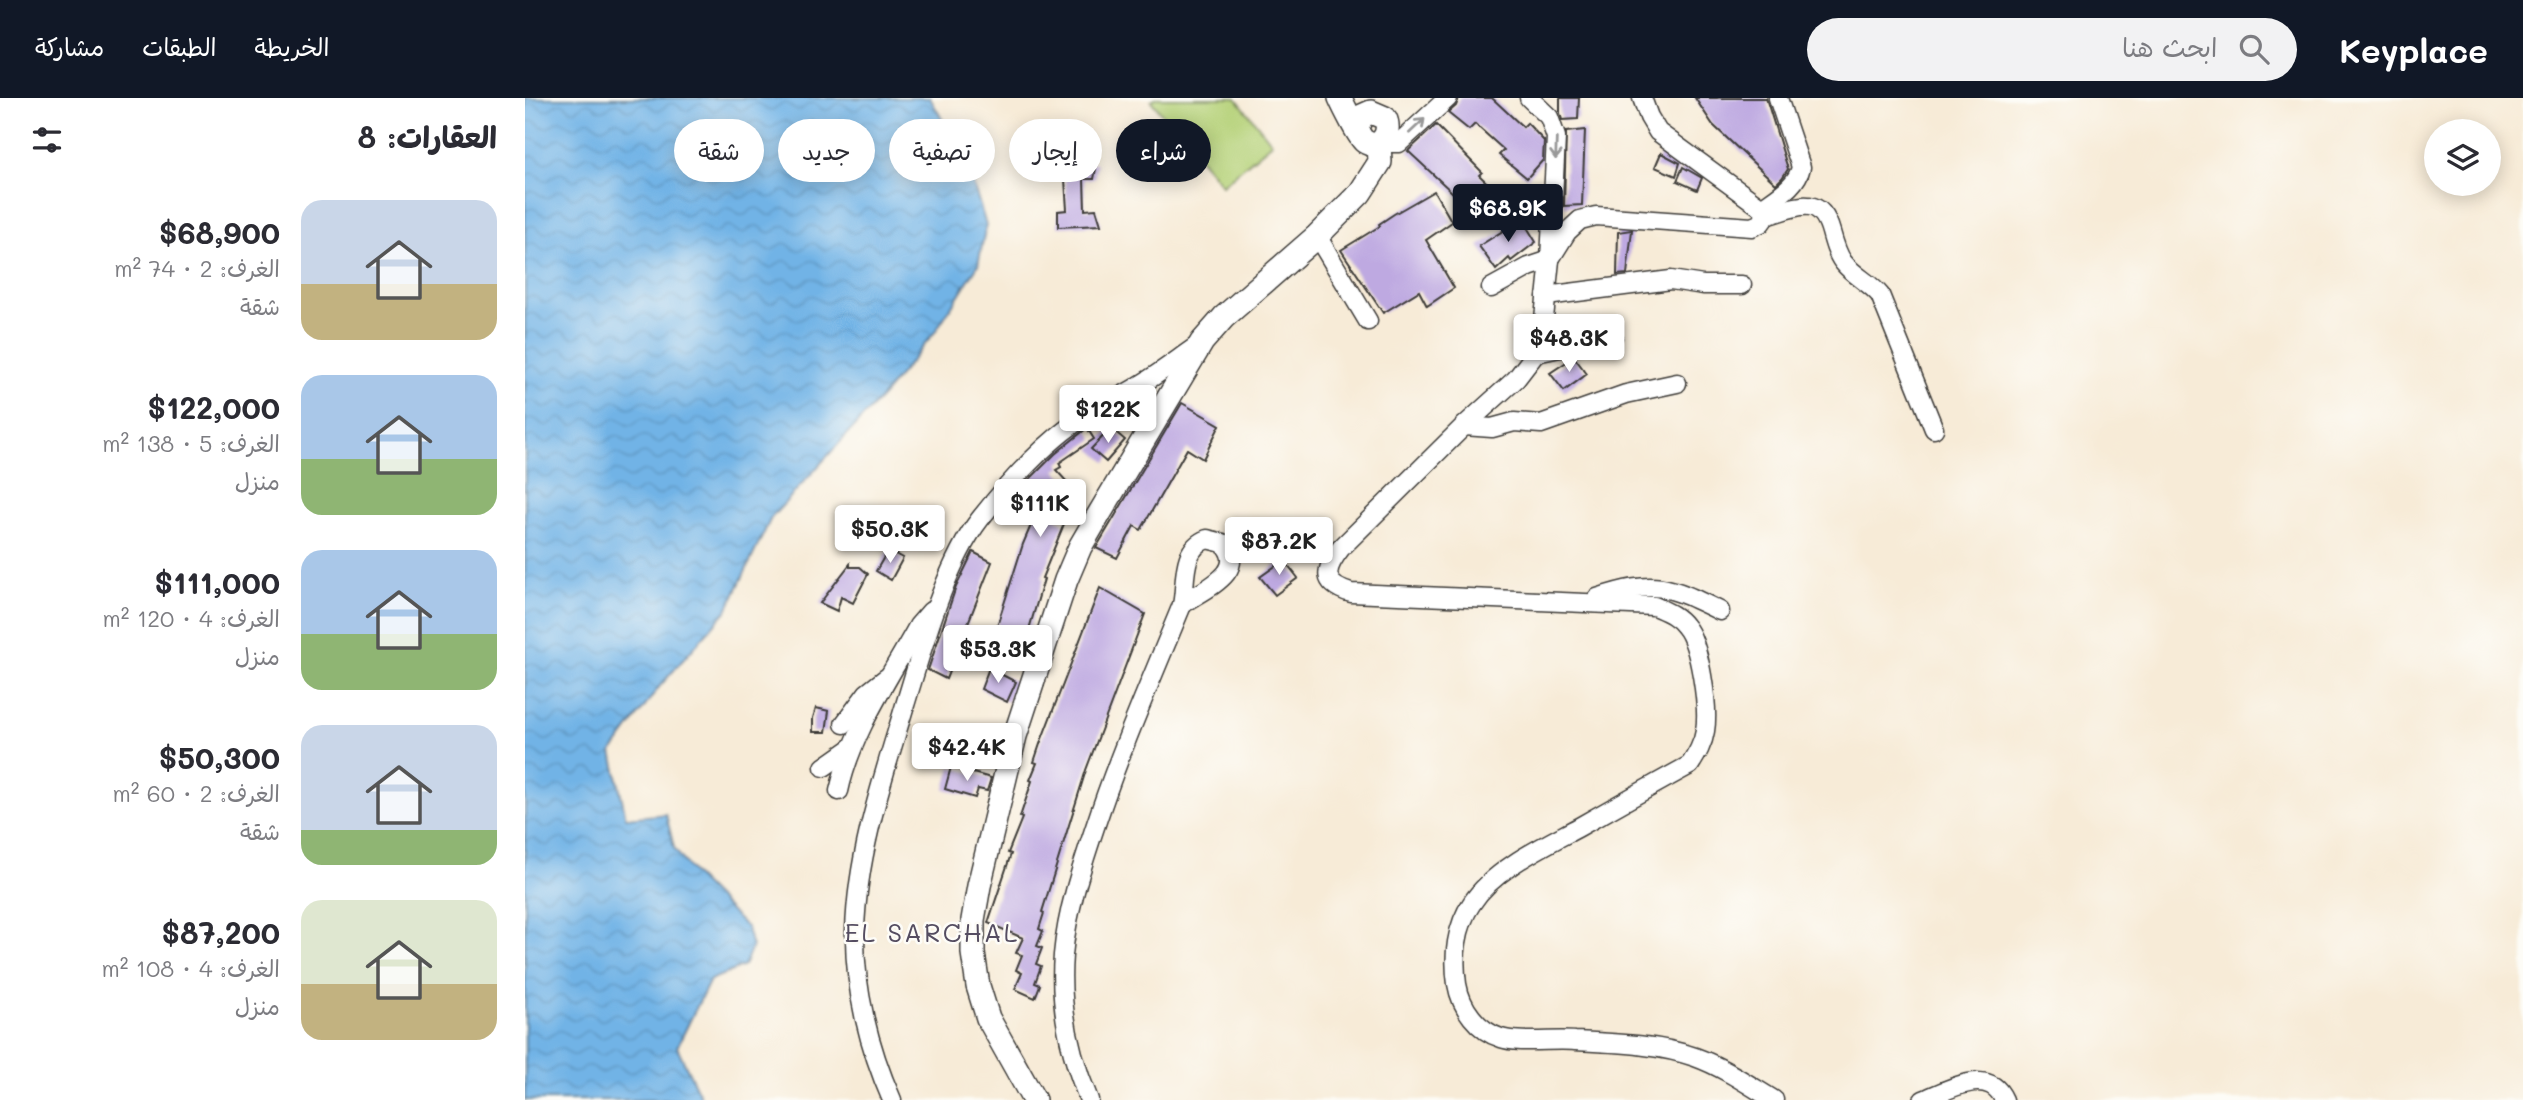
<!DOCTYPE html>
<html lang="ar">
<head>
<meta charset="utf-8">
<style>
	:root { --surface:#fff; --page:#f2f2f3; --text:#2b2b33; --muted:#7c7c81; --accent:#111827 }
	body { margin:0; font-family:Mali,"Playpen Sans Arabic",sans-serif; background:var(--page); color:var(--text); direction:rtl; height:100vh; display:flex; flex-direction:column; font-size:26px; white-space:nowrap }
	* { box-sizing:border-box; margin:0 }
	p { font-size:23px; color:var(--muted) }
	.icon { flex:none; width:38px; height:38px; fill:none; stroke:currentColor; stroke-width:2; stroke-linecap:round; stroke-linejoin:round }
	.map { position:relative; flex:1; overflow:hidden; direction:ltr }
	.details { display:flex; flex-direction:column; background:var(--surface); width:525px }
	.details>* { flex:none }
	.hud { position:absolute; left:21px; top:21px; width:665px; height:63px; direction:rtl; display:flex; gap:14px }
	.fabs { position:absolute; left:1899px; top:21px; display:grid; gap:14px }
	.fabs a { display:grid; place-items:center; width:77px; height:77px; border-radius:50%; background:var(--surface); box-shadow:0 4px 18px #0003; font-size:35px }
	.price { position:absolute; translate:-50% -60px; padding:0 16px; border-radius:7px; background:#fff; color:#222; font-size:23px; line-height:46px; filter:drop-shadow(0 2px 4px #0008) }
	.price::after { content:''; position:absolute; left:50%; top:42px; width:21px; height:16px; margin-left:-10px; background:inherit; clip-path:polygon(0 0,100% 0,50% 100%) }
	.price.active { background:var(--accent); color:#fff }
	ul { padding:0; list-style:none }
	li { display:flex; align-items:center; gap:21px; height:175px; padding:0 28px }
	li span { display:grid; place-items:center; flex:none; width:196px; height:140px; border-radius:21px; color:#555 }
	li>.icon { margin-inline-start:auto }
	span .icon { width:84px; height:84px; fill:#fffc; stroke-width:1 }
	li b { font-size:30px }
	h2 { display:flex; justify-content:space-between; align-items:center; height:84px; padding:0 28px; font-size:30px }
	.tag { padding:0 24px; border-radius:32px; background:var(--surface); box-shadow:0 4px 18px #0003; font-size:24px; line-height:63px }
	.tag.active { background:var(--accent); color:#fff }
	header { display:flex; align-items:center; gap:42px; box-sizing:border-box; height:98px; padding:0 35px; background:var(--accent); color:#fff }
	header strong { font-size:33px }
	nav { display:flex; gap:38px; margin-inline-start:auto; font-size:24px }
	.search { width:490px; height:63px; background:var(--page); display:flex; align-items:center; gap:18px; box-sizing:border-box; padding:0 24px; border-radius:38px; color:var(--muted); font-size:26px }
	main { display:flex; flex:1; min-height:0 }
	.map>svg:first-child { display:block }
	.park { fill:#b5d178; stroke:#68764a; stroke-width:2 }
	.water { fill:url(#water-waves); stroke:#466881; stroke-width:2 }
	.building { fill:#bea9e1 }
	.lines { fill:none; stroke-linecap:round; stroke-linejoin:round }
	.minor-casing { stroke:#3d3b38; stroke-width:21 }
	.major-casing { stroke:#3d3b38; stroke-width:26 }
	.minor { stroke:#fff; stroke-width:18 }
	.major { stroke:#fff; stroke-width:23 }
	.oneway { stroke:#999 }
	.labels { text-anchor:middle; stroke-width:5; stroke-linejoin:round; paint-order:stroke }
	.neighbourhood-label { font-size:26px; letter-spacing:2px; fill:#554d61; stroke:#fdfcf7 }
</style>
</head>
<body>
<header>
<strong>Keyplace</strong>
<div class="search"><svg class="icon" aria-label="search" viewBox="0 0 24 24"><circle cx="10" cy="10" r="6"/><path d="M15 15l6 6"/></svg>ابحث هنا</div>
<nav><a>الخريطة</a><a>الطبقات</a><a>مشاركة</a></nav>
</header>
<main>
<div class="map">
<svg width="1998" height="1002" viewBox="0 0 1998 1002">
	<defs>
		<pattern id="water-waves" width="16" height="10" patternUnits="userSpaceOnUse" patternTransform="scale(1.75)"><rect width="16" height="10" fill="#71b3e6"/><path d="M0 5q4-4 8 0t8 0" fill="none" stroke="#6199c5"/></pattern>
	</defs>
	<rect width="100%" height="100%" fill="#fdfcf7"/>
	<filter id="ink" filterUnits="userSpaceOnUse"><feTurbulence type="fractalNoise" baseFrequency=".0143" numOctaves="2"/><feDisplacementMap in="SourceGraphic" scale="14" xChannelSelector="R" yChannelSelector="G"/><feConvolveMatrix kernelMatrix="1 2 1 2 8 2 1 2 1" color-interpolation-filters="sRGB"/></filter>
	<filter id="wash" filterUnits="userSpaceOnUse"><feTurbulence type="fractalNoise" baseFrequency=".00686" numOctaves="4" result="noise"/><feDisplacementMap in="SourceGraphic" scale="28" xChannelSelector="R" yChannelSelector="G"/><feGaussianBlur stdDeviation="1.57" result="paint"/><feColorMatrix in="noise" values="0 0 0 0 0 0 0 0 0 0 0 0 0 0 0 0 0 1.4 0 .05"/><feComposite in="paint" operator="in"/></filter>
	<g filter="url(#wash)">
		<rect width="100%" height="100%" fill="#f7ebd7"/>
		<path class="park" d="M 630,0 L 711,0 L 747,45 L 697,87 L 626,3 Z"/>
		<path class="water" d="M 0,0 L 405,0 L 441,63 L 461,127 L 453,167 L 410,234 L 359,296 L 246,420 L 202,512 L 135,588 L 87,654 L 101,720 L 141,716 L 149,750 L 170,778 L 222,830 L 227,849 L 219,868 L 185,882 L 152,949 L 177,1002 L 0,1002 Z"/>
		<g id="blocks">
			<g class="building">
				<path d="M 934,0 L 967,0 L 998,29 L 1002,25 L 1019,43 L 1018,62 L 1002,80 L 974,57 L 979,52 L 950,26 L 944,32 L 923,15 L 931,8 Z"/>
				<path d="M 1035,0 L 1054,0 L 1053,21 L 1037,22 L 1035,15 Z"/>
				<path d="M 1170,0 L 1241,0 L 1263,71 L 1257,80 L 1251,86 L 1188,27 Z"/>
				<path d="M 911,27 L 957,74 L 954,77 L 978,100 L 958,123 L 883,53 Z"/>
				<path d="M 1060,32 L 1057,107 L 1039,108 L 1041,34 Z"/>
				<path d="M 1136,55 L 1155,65 L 1151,78 L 1130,69 Z"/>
				<path d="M 572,65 L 569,81 L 559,81 L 560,112 L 571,111 L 576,127 L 533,129 L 533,113 L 542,112 L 540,81 L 530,82 L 529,67 Z"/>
				<path d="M 1158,69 L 1177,80 L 1172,92 L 1152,83 Z"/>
				<path d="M 909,93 L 927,124 L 901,142 L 929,190 L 902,208 L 894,193 L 858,215 L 816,152 L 855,128 L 854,126 L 869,116 Z"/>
				<path d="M 997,121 L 1011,144 L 986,163 L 984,160 L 971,172 L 954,148 Z"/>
				<path d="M 1107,132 L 1102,176 L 1092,177 L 1093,134 Z"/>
				<path d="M 1049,259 L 1062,276 L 1039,293 L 1025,275 Z"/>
				<path d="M 657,305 L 695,327 L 678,361 L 662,351 L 616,432 L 609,428 L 592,460 L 571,450 Z"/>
				<path d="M 562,330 L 569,341 L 534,365 L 536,369 L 531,372 L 554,397 L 531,421 L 539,426 L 517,480 L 519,481 L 502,538 L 472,528 L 498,446 L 515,406 L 512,403 L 513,399 L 505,396 L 498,388 L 530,356 Z"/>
				<path d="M 586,330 L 600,342 L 581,364 L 566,351 Z"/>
				<path d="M 363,452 L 378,460 L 366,482 L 351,473 Z"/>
				<path d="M 448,454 L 467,464 L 421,581 L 403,572 L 431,489 Z"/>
				<path d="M 759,462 L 773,480 L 750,497 L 735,479 Z"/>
				<path d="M 325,466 L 325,469 L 335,469 L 343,476 L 328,505 L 316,499 L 312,513 L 295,505 Z"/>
				<path d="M 575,490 L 620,516 L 561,672 L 517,814 L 519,815 L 514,831 L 518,833 L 512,848 L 517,850 L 511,866 L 516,868 L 510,885 L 515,887 L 510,900 L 490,891 L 497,875 L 491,872 L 497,857 L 491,855 L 498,840 L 463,825 L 486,756 L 483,755 L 497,720 L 495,719 L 507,683 L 505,682 L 512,665 L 509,664 L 515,646 Z"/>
				<path d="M 464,570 L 491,584 L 482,604 L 456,591 Z"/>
				<path d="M 291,610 L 304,613 L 301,634 L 288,634 L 288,620 Z"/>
				<path d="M 426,669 L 466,680 L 462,693 L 453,691 L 450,700 L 420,691 Z"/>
			</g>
		</g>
	</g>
	<g filter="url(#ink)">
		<use href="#blocks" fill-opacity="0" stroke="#3d3b38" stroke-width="2"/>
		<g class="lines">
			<g class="minor-casing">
				<g id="minor">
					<path d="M 1004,0 L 1024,19 L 1031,39 L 1025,162 L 1017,240 L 1011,255 L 991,281 L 939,328 L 816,450 C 799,472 796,486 826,495 L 1129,508 C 1140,513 1152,517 1160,528 C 1175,545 1184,610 1180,633 C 1178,646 1172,656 1165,667 C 1128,687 1091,708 1054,729 C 1019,748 969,771 947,805 C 931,828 928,859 932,886 C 936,910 953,933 976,940 C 993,946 1030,941 1050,943 C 1090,945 1133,946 1170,959 C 1198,969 1224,987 1249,1002"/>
					<path d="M 1117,0 L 1124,19 L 1133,34 L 1237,110 L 1241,118"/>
					<path d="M 860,40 L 865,45 L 874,45 L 923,0"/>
					<path d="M 1237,110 C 1251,99 1272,88 1276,69 L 1253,0"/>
					<path d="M 1241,118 C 1271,109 1295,94 1306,134 C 1309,145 1312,156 1318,164 C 1329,178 1344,184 1355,197 L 1409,331"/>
					<path d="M 792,138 L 843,223"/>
					<path d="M 1027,158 L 1042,134 L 1055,122 L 1071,118 L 1227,129 L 1236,125 L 1241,118"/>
					<path d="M 966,190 L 1004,169 L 1025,162"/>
					<path d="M 1021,198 L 1146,182 L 1178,187 L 1217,187"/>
					<path d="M 1011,255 L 1088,239"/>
					<path d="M 939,328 L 967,330 L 989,324 L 1016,326 L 1101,296 L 1152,285"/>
					<path d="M 682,441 L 698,445 C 726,475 674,493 657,507 C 662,484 655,451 682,441 Z"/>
					<path d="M 1072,500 C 1130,481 1142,487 1195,513"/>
					<path d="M 319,626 L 342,595 L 361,580"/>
					<path d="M 299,669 L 326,650"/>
					<path d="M 314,693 C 327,633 364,581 393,528 L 406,513"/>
					<path d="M 367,1002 C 344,950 329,890 330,833 C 332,756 358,680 380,607 C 397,552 420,466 455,421 C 481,388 513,352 547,327 C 568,311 593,301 615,287 C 635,275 653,261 672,248"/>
					<path d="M 564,1002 C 545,957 534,907 538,857 C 542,813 556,771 570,729 C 595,653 627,580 657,507"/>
					<path d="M 1398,1002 C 1423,992 1464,967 1479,1002"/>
				</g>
			</g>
			<g class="major-casing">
				<g id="major">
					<path d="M 815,0 C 818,7 835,41 839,43 C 856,54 867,34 860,20 L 846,14 L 837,18 L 832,29"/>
					<path d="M 509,1002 L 463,920 L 453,888 L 448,855 L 448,822 L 454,788 L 490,638 L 541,482 L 555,449 L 573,418 L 677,244 L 699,219 L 792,138 L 835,95 L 855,64 L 854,45"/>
				</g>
			</g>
			<use href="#minor" class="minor"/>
			<use href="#major" class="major"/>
		</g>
		<defs><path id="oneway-shaft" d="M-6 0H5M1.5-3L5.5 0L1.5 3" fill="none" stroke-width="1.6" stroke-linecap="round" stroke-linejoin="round" transform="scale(1.75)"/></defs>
		<g class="oneway">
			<use href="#oneway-shaft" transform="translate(892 28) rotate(-43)"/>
			<use href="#oneway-shaft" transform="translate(1031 51) rotate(92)"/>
		</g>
	</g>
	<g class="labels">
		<g class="neighbourhood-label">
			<text x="407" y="844">EL SARCHAL</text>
		</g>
	</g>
</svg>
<div class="fabs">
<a><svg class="icon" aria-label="layers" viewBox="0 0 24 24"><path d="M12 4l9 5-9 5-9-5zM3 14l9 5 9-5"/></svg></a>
</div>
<b class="price active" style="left:983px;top:146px">$68.9K</b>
<b class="price" style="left:1044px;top:276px">$48.3K</b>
<b class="price" style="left:583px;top:347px">$122K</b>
<b class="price" style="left:515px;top:441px">$111K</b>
<b class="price" style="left:365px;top:467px">$50.3K</b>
<b class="price" style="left:754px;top:479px">$87.2K</b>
<b class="price" style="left:473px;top:587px">$53.3K</b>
<b class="price" style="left:442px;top:685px">$42.4K</b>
<div class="hud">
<a class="tag active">شراء</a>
<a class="tag">إيجار</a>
<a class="tag">تصفية</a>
<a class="tag">جديد</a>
<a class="tag">شقة</a>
</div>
</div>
<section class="details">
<h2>العقارات: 8<svg class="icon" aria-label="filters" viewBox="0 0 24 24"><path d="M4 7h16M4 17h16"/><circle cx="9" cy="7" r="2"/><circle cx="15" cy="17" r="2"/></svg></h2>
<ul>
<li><span style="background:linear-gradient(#c9d6e8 60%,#c2b280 0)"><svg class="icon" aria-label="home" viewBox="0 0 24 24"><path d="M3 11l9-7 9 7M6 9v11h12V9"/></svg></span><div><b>$68,900</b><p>الغرف: 2 · 74 m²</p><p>شقة</p></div></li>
<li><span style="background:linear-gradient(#a9c7e8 60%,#8fb573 0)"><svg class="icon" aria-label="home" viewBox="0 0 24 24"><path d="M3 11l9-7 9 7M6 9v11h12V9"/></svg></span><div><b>$122,000</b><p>الغرف: 5 · 138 m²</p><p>منزل</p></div></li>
<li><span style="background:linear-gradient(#a9c7e8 60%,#8fb573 0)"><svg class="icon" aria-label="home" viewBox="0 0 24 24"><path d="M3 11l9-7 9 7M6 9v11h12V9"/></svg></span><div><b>$111,000</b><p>الغرف: 4 · 120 m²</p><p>منزل</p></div></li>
<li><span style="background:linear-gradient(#c9d6e8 75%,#8fb573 0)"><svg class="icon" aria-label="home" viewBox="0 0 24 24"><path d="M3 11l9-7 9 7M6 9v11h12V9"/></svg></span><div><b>$50,300</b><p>الغرف: 2 · 60 m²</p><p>شقة</p></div></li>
<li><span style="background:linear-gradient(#dfe7d0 60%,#c2b280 0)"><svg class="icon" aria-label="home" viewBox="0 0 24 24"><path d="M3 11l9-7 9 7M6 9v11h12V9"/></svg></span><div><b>$87,200</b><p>الغرف: 4 · 108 m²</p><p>منزل</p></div></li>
</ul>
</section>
</main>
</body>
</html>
